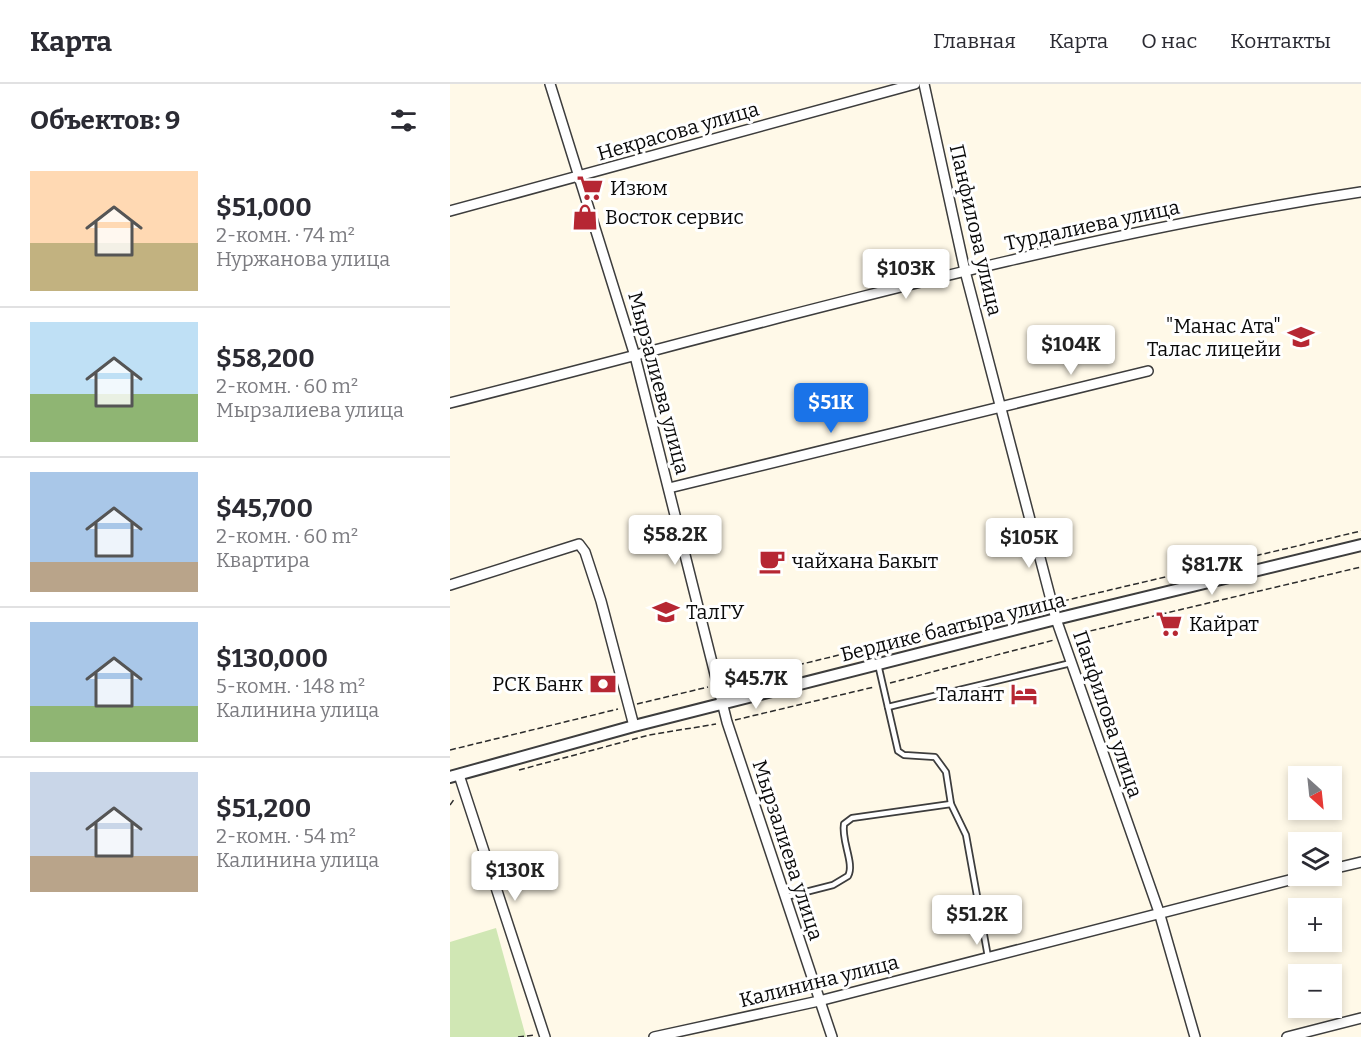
<!DOCTYPE html>
<html lang="ru">
<head>
<meta charset="utf-8">
<style>
	:root { --surface:#fff; --page:#f7f7f7; --text:#2b2b33; --muted:#7c7c81; --line:#e1e1e2; --accent:#1a73e8 }
	body { margin:0; font-family:Bitter,serif; background:var(--page); color:var(--text); height:100vh; display:flex; flex-direction:column; font-size:22px; white-space:nowrap }
	* { box-sizing:border-box; margin:0 }
	p { font-size:20px; color:var(--muted) }
	.icon { flex:none; width:33px; height:33px; fill:none; stroke:currentColor; stroke-width:2; stroke-linecap:round; stroke-linejoin:round }
	.map { position:relative; flex:1; overflow:hidden }
	.sheet { display:flex; flex-direction:column; background:var(--surface); width:450px }
	.sheet>* { flex:none }
	.needle { width:39px; rotate:153deg }
	.fabs { position:absolute; left:838px; top:682px; display:grid; gap:12px }
	.fabs a { display:grid; place-items:center; width:54px; height:54px; border-radius:0px; background:var(--surface); box-shadow:0 3px 9px #0003; font-size:30px }
	.price { position:absolute; translate:-50% -51px; padding:0 14px; border-radius:6px; background:#fff; color:#222; font-size:20px; line-height:39px; filter:drop-shadow(0 2px 3px #0008) }
	.price::after { content:''; position:absolute; left:50%; top:36px; width:18px; height:14px; margin-left:-9px; background:inherit; clip-path:polygon(0 0,100% 0,50% 100%) }
	.price.current { background:var(--accent); color:#fff }
	ul { padding:0; list-style:none }
	li { display:flex; align-items:center; gap:18px; height:150px; padding:0 30px }
	li+li { border-top:2px solid var(--line) }
	li span { display:grid; place-items:center; flex:none; width:168px; height:120px; border-radius:0px; color:#555 }
	li>.icon { margin-inline-start:auto }
	span .icon { width:72px; height:72px; fill:#fffc; stroke-width:1 }
	li b { font-size:26px }
	h2 { display:flex; justify-content:space-between; align-items:center; height:72px; padding:0 30px; font-size:26px }
	header { display:flex; align-items:center; gap:36px; box-sizing:border-box; height:84px; padding:0 30px; background:var(--surface); border-bottom:2px solid var(--line) }
	header strong { font-size:28px }
	nav { display:flex; gap:33px; margin-inline-start:auto; font-size:21px }
	main { display:flex; flex:1; min-height:0 }
	.map>svg:first-child { display:block }
	.green { fill:#d0e7b4 }
	.lines { fill:none; stroke-linecap:round; stroke-linejoin:round }
	.service-casing { stroke:#3d3d3d; stroke-width:8 }
	.minor-casing { stroke:#3d3d3d; stroke-width:12 }
	.tertiary-casing { stroke:#3d3d3d; stroke-width:14 }
	.path { stroke:#2c2c2c; stroke-width:1.5; stroke-dasharray:6 3; stroke-linecap:butt }
	.service { stroke:#fff; stroke-width:4.5 }
	.minor { stroke:#fff; stroke-width:9 }
	.tertiary { stroke:#fff; stroke-width:10 }
	.labels { text-anchor:middle; stroke-width:6; stroke-linejoin:round; paint-order:stroke }
	.street-label { font-size:20px; fill:#0a0a0a; stroke:#fff }
	.poi-label { font-size:20px; fill:#0a0a0a; stroke:#fff; text-anchor:start }
</style>
</head>
<body>
<header>
<strong>Карта</strong>
<nav><a>Главная</a><a>Карта</a><a>О нас</a><a>Контакты</a></nav>
</header>
<main>
<section class="sheet">
<h2>Объектов: 9<svg class="icon" aria-label="filters" viewBox="0 0 24 24"><path d="M4 7h16M4 17h16"/><circle cx="9" cy="7" r="2"/><circle cx="15" cy="17" r="2"/></svg></h2>
<ul>
<li><span style="background:linear-gradient(#ffd9b3 60%,#c2b280 0)"><svg class="icon" aria-label="home" viewBox="0 0 24 24"><path d="M3 11l9-7 9 7M6 9v11h12V9"/></svg></span><div><b>$51,000</b><p>2-комн. · 74 m²</p><p>Нуржанова улица</p></div></li>
<li><span style="background:linear-gradient(#bfe0f5 60%,#8fb573 0)"><svg class="icon" aria-label="home" viewBox="0 0 24 24"><path d="M3 11l9-7 9 7M6 9v11h12V9"/></svg></span><div><b>$58,200</b><p>2-комн. · 60 m²</p><p>Мырзалиева улица</p></div></li>
<li><span style="background:linear-gradient(#a9c7e8 75%,#b9a48a 0)"><svg class="icon" aria-label="home" viewBox="0 0 24 24"><path d="M3 11l9-7 9 7M6 9v11h12V9"/></svg></span><div><b>$45,700</b><p>2-комн. · 60 m²</p><p>Квартира</p></div></li>
<li><span style="background:linear-gradient(#a9c7e8 70%,#8fb573 0)"><svg class="icon" aria-label="home" viewBox="0 0 24 24"><path d="M3 11l9-7 9 7M6 9v11h12V9"/></svg></span><div><b>$130,000</b><p>5-комн. · 148 m²</p><p>Калинина улица</p></div></li>
<li><span style="background:linear-gradient(#c9d6e8 70%,#b9a48a 0)"><svg class="icon" aria-label="home" viewBox="0 0 24 24"><path d="M3 11l9-7 9 7M6 9v11h12V9"/></svg></span><div><b>$51,200</b><p>2-комн. · 54 m²</p><p>Калинина улица</p></div></li>
</ul>
</section>
<div class="map">
<svg width="911" height="953" viewBox="0 0 911 953">
	<rect width="100%" height="100%" fill="#fff9e8"/>
	<path class="green" d="M 46,844 L 76,953 L 0,953 L 0,858 Z"/>
	<g class="lines">
		<g class="service-casing">
			<g id="service">
				<path d="M 428,580 L 448,667 L 454,671 L 485,673 L 496,688 L 501,720 L 516,751 L 538,873"/>
				<path d="M 438,623 L 621,579"/>
				<path d="M 336,813 L 383,801 L 398,792 C 405,780 391,757 394,740 L 402,734 L 501,720"/>
			</g>
		</g>
		<g class="minor-casing">
			<g id="minor">
				<path d="M 100,0 L 185,272 L 277,638 L 382,953"/>
				<path d="M 474,0 L 515,187 L 606,535 L 709,828 L 745,953"/>
				<path d="M 0,127 L 465,0"/>
				<path d="M 0,319 C 302,243 603,154 911,108"/>
				<path d="M 219,404 L 698,287"/>
				<path d="M 0,501 L 129,460 L 135,468 L 151,517 L 184,642"/>
				<path d="M 9,691 L 95,953"/>
				<path d="M 882,785 L 911,778"/>
				<path d="M 204,953 L 369,917 L 855,792"/>
				<path d="M 837,953 L 911,934"/>
			</g>
		</g>
		<g class="tertiary-casing">
			<path id="tertiary" d="M 0,693 L 184,642 L 606,535 L 911,461"/>
		</g>
		<g class="path">
			<path d="M 613,517 L 911,447"/>
			<path d="M 623,551 L 911,483"/>
			<path d="M 278,598 L 591,522"/>
			<path d="M 440,599 L 604,556"/>
			<path d="M 187,620 L 258,603"/>
			<path d="M 285,636 L 424,603"/>
			<path d="M 0,666 L 168,625"/>
			<path d="M 69,686 L 199,651 L 266,640"/>
			<path d="M 0,721 L 5,714"/>
			<path d="M 68,953 L 85,951"/>
		</g>
		<use href="#service" class="service"/>
		<use href="#minor" class="minor"/>
		<use href="#tertiary" class="tertiary"/>
	</g>
	<defs>
		<g id="supermarket-bare" transform="scale(2.07)"><path d="M-6-5.5h2.5l.6 2H6L4.5 2H-2.5L-4.4-4H-6ZM-1.5 3.2a1.3 1.3 0 1 0 .1 0ZM3 3.2a1.3 1.3 0 1 0 .1 0Z" fill="#b62733" stroke="#fff" stroke-width="2.5" paint-order="stroke"/></g>
		<g id="shop-bare" transform="scale(2.07)"><path d="M-5-2.5h2.3a2.7 3.5 0 0 1 5.4 0H5L5.5 6h-11ZM-1.5-2.5h3a1.5 2.3 0 0 0-3 0Z" fill="#b62733" stroke="#fff" stroke-width="2.5" paint-order="stroke"/></g>
		<g id="school-bare" transform="scale(2.07)"><path d="M0-5L7-2L0 1L-7-2ZM-4 1L0 2.5L4 1V4Q0 6-4 4Z" fill="#b62733" stroke="#fff" stroke-width="2.5" paint-order="stroke"/></g>
		<g id="cafe-bare" transform="scale(2.07)"><path d="M-5.5-4.5H6V0H3Q3 3.5 0 3.5H-2.5Q-5.5 3.5-5.5 0ZM3-3.2v2h1.7v-2ZM-6 4.5H4V6H-6Z" fill="#b62733" stroke="#fff" stroke-width="2.5" paint-order="stroke"/></g>
		<g id="university-bare" transform="scale(2.07)"><path d="M0-5L7-2L0 1L-7-2ZM-4 1L0 2.5L4 1V4Q0 6-4 4Z" fill="#b62733" stroke="#fff" stroke-width="2.5" paint-order="stroke"/></g>
		<g id="bank-bare" transform="scale(2.07)"><path d="M-6-4H6V4H-6ZM0-2.3a2.3 2.3 0 1 0 0 4.6a2.3 2.3 0 1 0 0-4.6Z" fill="#b62733" stroke="#fff" stroke-width="2.5" paint-order="stroke"/></g>
		<g id="hotel-bare" transform="scale(2.07)"><path d="M-6-4.5h1.5V1H6V5H4.5V3h-9V5H-6ZM-4 0a1.8 1.8 0 1 1 3.6 0ZM.5 0V-2.5h3Q6-2.5 6 0Z" fill="#b62733" stroke="#fff" stroke-width="2.5" paint-order="stroke"/></g>
	</defs>
	<g fill-rule="evenodd">
		<use href="#supermarket-bare" x="140" y="104"/>
		<use href="#shop-bare" x="135" y="133"/>
		<use href="#school-bare" x="851" y="253"/>
		<use href="#cafe-bare" x="322" y="477"/>
		<use href="#university-bare" x="216" y="528"/>
		<use href="#supermarket-bare" x="719" y="540"/>
		<use href="#bank-bare" x="153" y="600"/>
		<use href="#hotel-bare" x="574" y="610"/>
	</g>
	<g class="labels">
		<g class="street-label">
			<text transform="translate(228 47) rotate(-16)" y="7">Некрасова улица</text>
			<text transform="translate(642 141) rotate(-12)" y="7">Турдалиева улица</text>
			<text transform="translate(526 146) rotate(77)" y="7">Панфилова улица</text>
			<text transform="translate(209 299) rotate(75)" y="7">Мырзалиева улица</text>
			<text transform="translate(503 543) rotate(-14)" y="7">Бердике баатыра улица</text>
			<text transform="translate(658 630) rotate(71)" y="7">Панфилова улица</text>
			<text transform="translate(338 766) rotate(72)" y="7">Мырзалиева улица</text>
			<text transform="translate(369 897) rotate(-14)" y="7">Калинина улица</text>
		</g>
		<g class="poi-label">
			<text x="160" y="111">Изюм</text>
			<text x="155" y="140">Восток сервис</text>
			<text x="831" y="249" text-anchor="end">"Манас Ата"<tspan x="831" dy="23">Талас лицейи</tspan></text>
			<text x="342" y="484">чайхана Бакыт</text>
			<text x="236" y="535">ТалГУ</text>
			<text x="739" y="547">Кайрат</text>
			<text x="133" y="607" text-anchor="end">РСК Банк</text>
			<text x="554" y="617" text-anchor="end">Талант</text>
		</g>
	</g>
</svg>
<div class="fabs">
<a><svg class="needle" viewBox="-14 -14 28 28"><path d="M0-13l5 13h-10z" fill="#e53935"/><path d="M0 13l5-13h-10z" fill="#7c7c81"/></svg></a>
<a><svg class="icon" aria-label="layers" viewBox="0 0 24 24"><path d="M12 4l9 5-9 5-9-5zM3 14l9 5 9-5"/></svg></a>
<a>+</a>
<a>−</a>
</div>
<b class="price" style="left:456px;top:216px">$103K</b>
<b class="price" style="left:621px;top:292px">$104K</b>
<b class="price current" style="left:381px;top:350px">$51K</b>
<b class="price" style="left:225px;top:482px">$58.2K</b>
<b class="price" style="left:579px;top:485px">$105K</b>
<b class="price" style="left:762px;top:512px">$81.7K</b>
<b class="price" style="left:306px;top:626px">$45.7K</b>
<b class="price" style="left:65px;top:818px">$130K</b>
<b class="price" style="left:527px;top:862px">$51.2K</b>
</div>
</main>
</body>
</html>
